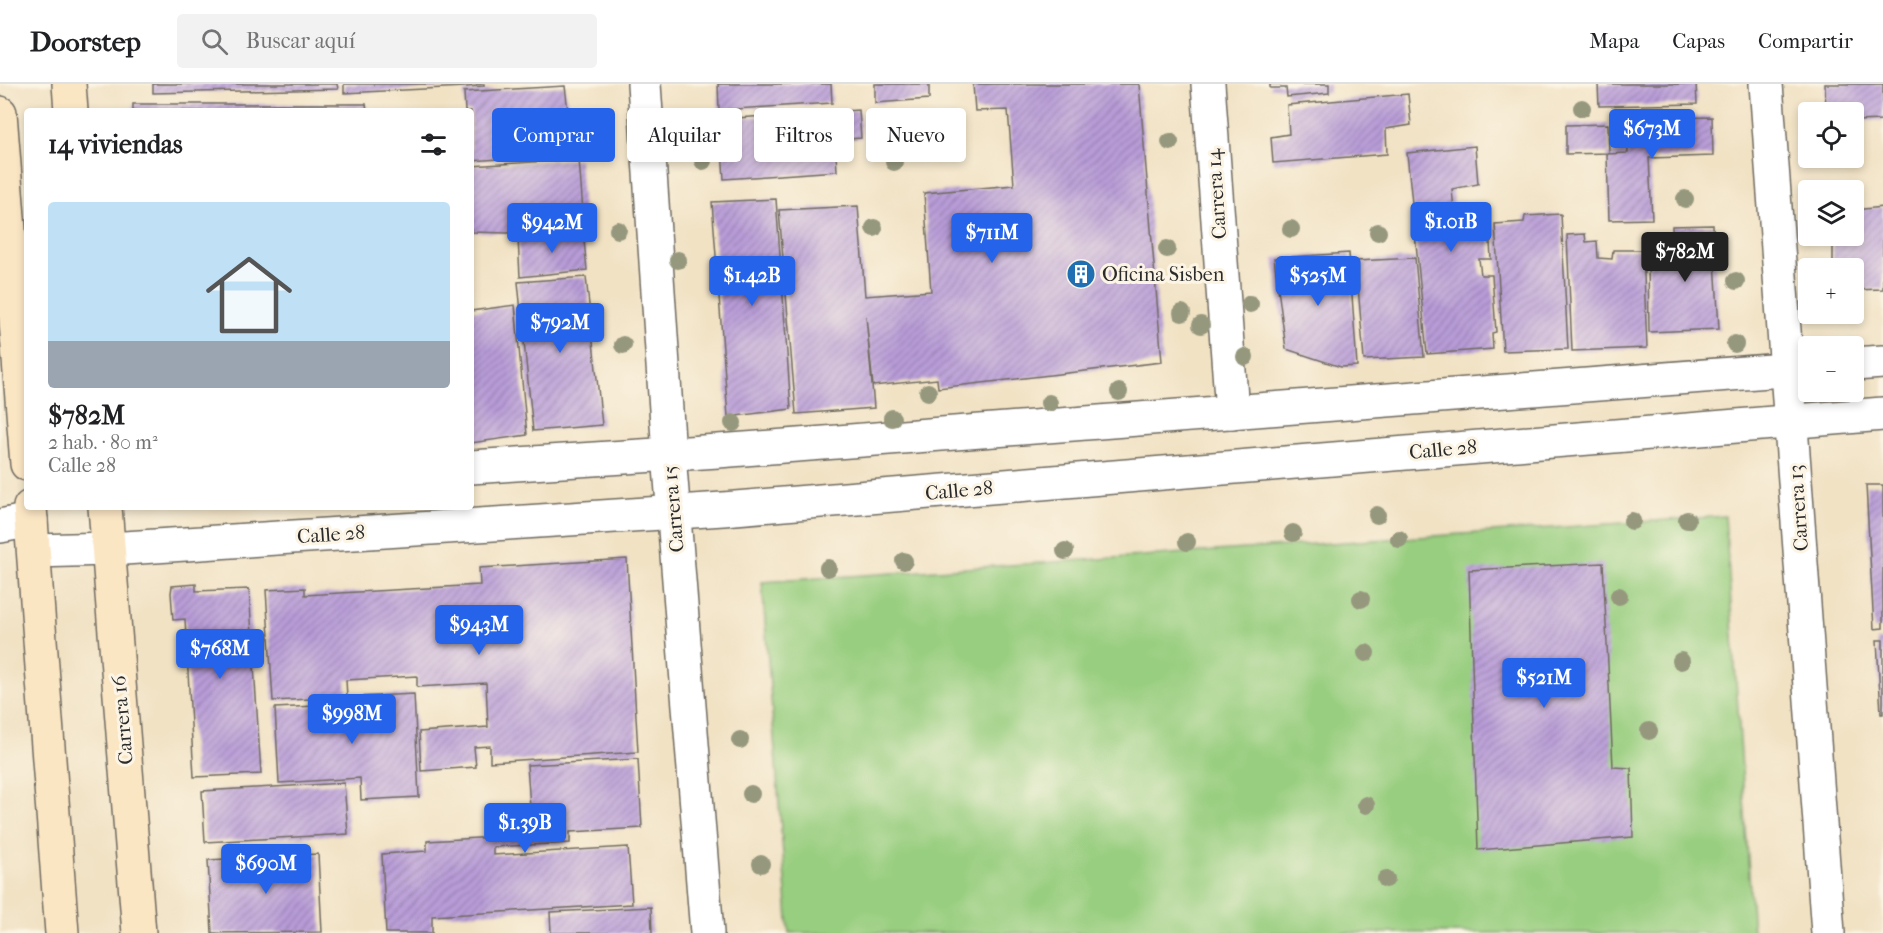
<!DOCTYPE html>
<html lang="es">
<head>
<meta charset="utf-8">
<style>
	:root { --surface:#fff; --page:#f2f2f2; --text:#202124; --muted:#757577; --line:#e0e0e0; --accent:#2563eb }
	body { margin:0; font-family:"IM FELL French Canon",serif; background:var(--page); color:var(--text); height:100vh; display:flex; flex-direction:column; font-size:22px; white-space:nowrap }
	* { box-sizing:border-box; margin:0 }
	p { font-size:20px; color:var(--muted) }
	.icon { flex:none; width:33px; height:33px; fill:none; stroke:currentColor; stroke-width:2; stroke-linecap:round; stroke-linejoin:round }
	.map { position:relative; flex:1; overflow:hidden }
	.side { position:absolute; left:24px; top:24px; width:450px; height:402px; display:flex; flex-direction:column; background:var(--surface); border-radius:6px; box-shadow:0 3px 9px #0003 }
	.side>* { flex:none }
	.hud { position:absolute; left:492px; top:24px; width:570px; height:54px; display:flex; gap:12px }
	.controls { position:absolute; left:1798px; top:18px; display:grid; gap:12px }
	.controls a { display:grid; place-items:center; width:66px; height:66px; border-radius:6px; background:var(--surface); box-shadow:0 3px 9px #0003; font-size:30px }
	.price { position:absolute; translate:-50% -51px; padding:0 14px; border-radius:6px; background:var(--accent); color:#fff; font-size:20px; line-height:39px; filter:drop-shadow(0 2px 3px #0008) }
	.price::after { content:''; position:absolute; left:50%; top:36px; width:18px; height:14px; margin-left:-9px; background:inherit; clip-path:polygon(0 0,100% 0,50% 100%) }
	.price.selected { background:#222; color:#fff }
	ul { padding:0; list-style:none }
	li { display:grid; align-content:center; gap:12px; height:318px; padding:0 24px }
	li span { display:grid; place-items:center; height:186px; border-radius:6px; color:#555 }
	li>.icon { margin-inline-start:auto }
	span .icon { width:108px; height:108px; fill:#fffc; stroke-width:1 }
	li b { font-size:26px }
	h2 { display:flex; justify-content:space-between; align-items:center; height:72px; padding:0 24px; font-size:26px }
	.tag { padding:0 21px; border-radius:6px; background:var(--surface); box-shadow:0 3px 9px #0003; font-size:21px; line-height:54px }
	.tag.selected { background:var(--accent); color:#fff }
	header { display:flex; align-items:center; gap:36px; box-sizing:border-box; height:84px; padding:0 30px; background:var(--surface); border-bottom:2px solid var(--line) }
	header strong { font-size:28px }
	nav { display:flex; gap:33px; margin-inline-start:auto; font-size:21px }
	.search { width:420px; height:54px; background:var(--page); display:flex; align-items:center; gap:15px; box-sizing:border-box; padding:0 21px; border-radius:6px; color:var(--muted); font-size:22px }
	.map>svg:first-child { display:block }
	.green { fill:#98ce7f; stroke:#627c55; stroke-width:1.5 }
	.building { fill:url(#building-hatch) }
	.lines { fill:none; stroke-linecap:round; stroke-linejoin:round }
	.street-casing { stroke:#706b61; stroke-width:36 }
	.secondary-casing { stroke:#706b61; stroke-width:36 }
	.street { stroke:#fff; stroke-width:33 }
	.secondary { stroke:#fbe6c4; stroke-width:33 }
	.tree { fill:#96987e }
	.labels { text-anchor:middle; stroke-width:6; stroke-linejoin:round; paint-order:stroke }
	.street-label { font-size:20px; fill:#2b2b2b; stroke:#fcf5e5 }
	.poi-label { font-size:20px; fill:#2b2b2b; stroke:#fcf5e5; text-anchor:start }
</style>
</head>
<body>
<header>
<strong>Doorstep</strong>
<div class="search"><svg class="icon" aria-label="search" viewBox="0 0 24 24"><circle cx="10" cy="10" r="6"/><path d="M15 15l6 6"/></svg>Buscar aquí</div>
<nav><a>Mapa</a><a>Capas</a><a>Compartir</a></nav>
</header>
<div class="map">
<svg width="1883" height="849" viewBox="0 0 1883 849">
	<defs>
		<pattern id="building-hatch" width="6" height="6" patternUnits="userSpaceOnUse" patternTransform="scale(1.5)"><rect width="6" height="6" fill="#b89cd8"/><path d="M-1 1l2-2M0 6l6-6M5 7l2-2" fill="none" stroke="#967faf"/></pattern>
	</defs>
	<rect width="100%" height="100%" fill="#fcf5e5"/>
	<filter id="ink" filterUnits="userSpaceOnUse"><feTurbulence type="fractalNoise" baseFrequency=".0167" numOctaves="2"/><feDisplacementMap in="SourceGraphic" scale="12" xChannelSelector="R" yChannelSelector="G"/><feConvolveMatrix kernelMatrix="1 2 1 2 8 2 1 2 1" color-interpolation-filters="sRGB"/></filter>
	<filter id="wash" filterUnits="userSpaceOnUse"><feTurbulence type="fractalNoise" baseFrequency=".008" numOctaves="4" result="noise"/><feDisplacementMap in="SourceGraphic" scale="24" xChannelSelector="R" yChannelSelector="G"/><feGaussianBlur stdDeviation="1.35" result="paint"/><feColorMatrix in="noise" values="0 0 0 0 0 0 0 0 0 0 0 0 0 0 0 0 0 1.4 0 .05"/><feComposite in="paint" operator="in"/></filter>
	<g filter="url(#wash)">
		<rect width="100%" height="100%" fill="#f1e2c4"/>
		<path class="green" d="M 1725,432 L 1753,849 L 789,849 L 762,498 Z"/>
		<g id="blocks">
			<g class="building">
				<path d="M 153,0 L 337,0 L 338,5 L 153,9 Z"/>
				<path d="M 344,0 L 484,0 L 484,2 L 344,9 Z"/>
				<path d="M 718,0 L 831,0 L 832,19 L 719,26 Z"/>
				<path d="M 875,0 L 929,0 L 929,15 L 875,19 Z"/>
				<path d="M 973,0 L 1139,0 L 1162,278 L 938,304 L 937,295 L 873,302 L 866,232 L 874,324 L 796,330 L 779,126 L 858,122 L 865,212 L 931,207 L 924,109 L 1014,101 L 1008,26 L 975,27 Z"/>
				<path d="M 1270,0 L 1329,0 L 1329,9 L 1287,13 L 1286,4 L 1270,4 Z"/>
				<path d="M 1598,0 L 1696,0 L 1697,20 L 1599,22 Z"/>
				<path d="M 1825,0 L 1883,0 L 1883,36 L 1854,37 L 1854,28 L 1826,28 Z"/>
				<path d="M 565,2 L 573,70 L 471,77 L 471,27 L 465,27 L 464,8 Z"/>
				<path d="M 1408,10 L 1411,41 L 1386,45 L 1387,70 L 1273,79 L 1271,53 L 1289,50 L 1287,21 Z"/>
				<path d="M 133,20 L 366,20 L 367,27 L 133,27 Z"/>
				<path d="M 859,26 L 861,54 L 835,56 L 837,87 L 724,95 L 720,35 Z"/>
				<path d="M 1712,33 L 1713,72 L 1649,74 L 1652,135 L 1609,136 L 1607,70 L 1628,69 L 1627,35 Z"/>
				<path d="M 1608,40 L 1609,69 L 1566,70 L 1566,41 Z"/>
				<path d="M 1475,62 L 1478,100 L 1452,105 L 1454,126 L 1488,123 L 1491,175 L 1479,175 L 1481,191 L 1492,191 L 1496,248 L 1492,249 L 1493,265 L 1427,270 L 1407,69 Z"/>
				<path d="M 579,75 L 584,141 L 508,149 L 471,148 L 471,82 Z"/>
				<path d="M 776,115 L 791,325 L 728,333 L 712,118 Z"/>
				<path d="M 1883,123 L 1883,205 L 1854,206 L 1854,184 L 1833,184 L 1833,152 L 1854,152 L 1854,126 Z"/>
				<path d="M 1561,130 L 1568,265 L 1503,267 L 1495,140 L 1524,138 L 1525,132 Z"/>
				<path d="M 1713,141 L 1719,245 L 1649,248 L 1648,175 L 1673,170 L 1672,142 Z"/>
				<path d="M 583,147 L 587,186 L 520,193 L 518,154 Z"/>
				<path d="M 1585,150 L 1586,158 L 1597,157 L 1598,174 L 1612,175 L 1613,166 L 1643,166 L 1647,264 L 1572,267 L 1567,151 Z"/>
				<path d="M 1349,169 L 1357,282 L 1341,283 L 1286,265 L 1274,174 Z"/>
				<path d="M 1415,174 L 1424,273 L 1364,276 L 1356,177 Z"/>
				<path d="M 586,193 L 602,341 L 533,347 L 518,198 Z"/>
				<path d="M 515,221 L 527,351 L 471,359 L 471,227 Z"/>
				<path d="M 1866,401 L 1883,401 L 1883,544 L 1874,545 Z"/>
				<path d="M 627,475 L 638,668 L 490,678 L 490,662 L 474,663 L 476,683 L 421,687 L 419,648 L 488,643 L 486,599 L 417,603 L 417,592 L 346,596 L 347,613 L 273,617 L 266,506 L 305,504 L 305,511 L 480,501 L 479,484 Z"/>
				<path d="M 1603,479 L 1613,683 L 1631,684 L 1633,753 L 1478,766 L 1469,486 Z"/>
				<path d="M 196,500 L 196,507 L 249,505 L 261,690 L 194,693 L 185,535 L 173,536 L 171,509 L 172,502 Z"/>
				<path d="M 1877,556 L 1883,556 L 1883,630 L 1881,630 Z"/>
				<path d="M 414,610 L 419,713 L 361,716 L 360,694 L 279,699 L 275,624 L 356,620 L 355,613 Z"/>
				<path d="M 638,675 L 642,744 L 570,748 L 570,759 L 493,763 L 493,771 L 628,763 L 632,820 L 432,832 L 432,849 L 386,849 L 382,770 L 427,767 L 427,757 L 532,751 L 527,681 Z"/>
				<path d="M 344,699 L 348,750 L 205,758 L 202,707 Z"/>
				<path d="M 318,770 L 322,848 L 212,849 L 208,776 Z"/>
				<path d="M 651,823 L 652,849 L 551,849 L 550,828 Z"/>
			</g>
		</g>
	</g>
	<g filter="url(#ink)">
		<use href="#blocks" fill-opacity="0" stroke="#706b61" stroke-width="1.5"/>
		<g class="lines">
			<g class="street-casing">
				<g id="street">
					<path d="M 644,0 L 669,370 L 707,849"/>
					<path d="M 1208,0 L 1232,328"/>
					<path d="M 1766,0 L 1828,849"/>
					<path d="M 1854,280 L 1883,278"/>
					<path d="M 471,383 L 718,367 L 1809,284"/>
					<path d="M 0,442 L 31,436"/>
					<path d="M 34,467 L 109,465 L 723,425 L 1883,330"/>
				</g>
			</g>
			<g class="secondary-casing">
				<g id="secondary">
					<path d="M 69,0 L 71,27"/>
					<path d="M 0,29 L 27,380"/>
					<path d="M 30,423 L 62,849"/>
					<path d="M 105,423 L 139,849"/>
				</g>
			</g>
			<use href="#street" class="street"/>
			<use href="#secondary" class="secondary"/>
		</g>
		<g class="tree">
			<circle cx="1582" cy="24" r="9"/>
			<circle cx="1170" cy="58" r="9"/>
			<circle cx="703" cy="77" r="9"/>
			<circle cx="894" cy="78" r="9"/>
			<circle cx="1685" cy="115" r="9"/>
			<circle cx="874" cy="144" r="9"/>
			<circle cx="1291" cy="145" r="9"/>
			<circle cx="618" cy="146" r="9"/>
			<circle cx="1378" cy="148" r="9"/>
			<circle cx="1167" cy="165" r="9"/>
			<circle cx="678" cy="176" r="9"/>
			<circle cx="1736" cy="197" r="9"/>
			<circle cx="1250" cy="220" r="9"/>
			<circle cx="1182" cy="229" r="9"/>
			<circle cx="1201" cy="241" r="9"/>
			<circle cx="1735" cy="260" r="9"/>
			<circle cx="623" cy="261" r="9"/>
			<circle cx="1245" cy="273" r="9"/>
			<circle cx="928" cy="308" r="9"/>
			<circle cx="1119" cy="308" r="9"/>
			<circle cx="1049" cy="319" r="9"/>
			<circle cx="892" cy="334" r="9"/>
			<circle cx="733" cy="339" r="9"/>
			<circle cx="1377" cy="431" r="9"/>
			<circle cx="1687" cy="436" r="9"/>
			<circle cx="1632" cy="437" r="9"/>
			<circle cx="1293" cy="449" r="9"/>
			<circle cx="1399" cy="455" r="9"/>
			<circle cx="1187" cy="458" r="9"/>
			<circle cx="1065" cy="467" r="9"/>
			<circle cx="904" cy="477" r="9"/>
			<circle cx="828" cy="484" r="9"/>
			<circle cx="1619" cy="512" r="9"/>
			<circle cx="1361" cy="515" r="9"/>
			<circle cx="1366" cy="569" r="9"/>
			<circle cx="1681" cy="577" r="9"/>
			<circle cx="1649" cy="647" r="9"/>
			<circle cx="740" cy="656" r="9"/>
			<circle cx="751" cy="710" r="9"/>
			<circle cx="1366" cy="721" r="9"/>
			<circle cx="761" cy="780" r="9"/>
			<circle cx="1386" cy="795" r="9"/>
		</g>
	</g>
	<defs>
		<g id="building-disc" transform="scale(1.5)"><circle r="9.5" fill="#1f6fb2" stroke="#fcf5e5"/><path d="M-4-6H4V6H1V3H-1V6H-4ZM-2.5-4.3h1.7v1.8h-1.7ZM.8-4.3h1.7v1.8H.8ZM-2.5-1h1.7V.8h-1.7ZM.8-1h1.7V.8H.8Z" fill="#fff"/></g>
	</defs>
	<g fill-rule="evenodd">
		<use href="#building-disc" x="1081" y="190"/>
	</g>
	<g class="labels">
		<g class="street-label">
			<text transform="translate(1216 110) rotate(-94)" y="7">Carrera 14</text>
			<text transform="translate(1443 365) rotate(-5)" y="7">Calle 28</text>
			<text transform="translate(959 406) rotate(-5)" y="7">Calle 28</text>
			<text transform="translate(1798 424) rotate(-94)" y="7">Carrera 13</text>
			<text transform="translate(673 425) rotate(-95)" y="7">Carrera 15</text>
			<text transform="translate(331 450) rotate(-4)" y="7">Calle 28</text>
			<text transform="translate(122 636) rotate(-95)" y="7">Carrera 16</text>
		</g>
		<g class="poi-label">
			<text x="1102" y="197">Oficina Sisben</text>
		</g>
	</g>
</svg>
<div class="controls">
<a><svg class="icon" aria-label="locate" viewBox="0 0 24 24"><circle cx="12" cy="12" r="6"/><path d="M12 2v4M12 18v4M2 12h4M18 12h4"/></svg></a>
<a><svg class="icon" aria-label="layers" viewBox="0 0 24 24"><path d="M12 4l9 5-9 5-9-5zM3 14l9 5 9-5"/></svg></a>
<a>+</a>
<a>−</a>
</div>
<b class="price" style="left:1652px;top:76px">$673M</b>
<b class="price" style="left:1451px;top:169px">$1.01B</b>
<b class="price" style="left:552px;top:170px">$942M</b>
<b class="price" style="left:992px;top:180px">$711M</b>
<b class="price selected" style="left:1685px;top:199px">$782M</b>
<b class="price" style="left:752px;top:223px">$1.42B</b>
<b class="price" style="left:1318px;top:223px">$525M</b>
<b class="price" style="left:560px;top:270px">$792M</b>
<b class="price" style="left:479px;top:572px">$943M</b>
<b class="price" style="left:220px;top:596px">$768M</b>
<b class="price" style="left:1544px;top:625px">$521M</b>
<b class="price" style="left:352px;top:661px">$998M</b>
<b class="price" style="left:525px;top:770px">$1.39B</b>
<b class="price" style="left:266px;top:811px">$690M</b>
<div class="hud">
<a class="tag selected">Comprar</a>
<a class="tag">Alquilar</a>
<a class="tag">Filtros</a>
<a class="tag">Nuevo</a>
</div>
<section class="side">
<h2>14 viviendas<svg class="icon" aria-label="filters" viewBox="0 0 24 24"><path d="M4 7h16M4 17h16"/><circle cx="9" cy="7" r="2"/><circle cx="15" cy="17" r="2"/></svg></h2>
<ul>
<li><span style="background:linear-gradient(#bfe0f5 75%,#9aa5b1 0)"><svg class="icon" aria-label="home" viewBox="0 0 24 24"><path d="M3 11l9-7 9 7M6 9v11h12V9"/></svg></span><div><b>$782M</b><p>2 hab. · 80 m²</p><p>Calle 28</p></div></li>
</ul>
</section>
</div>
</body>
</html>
